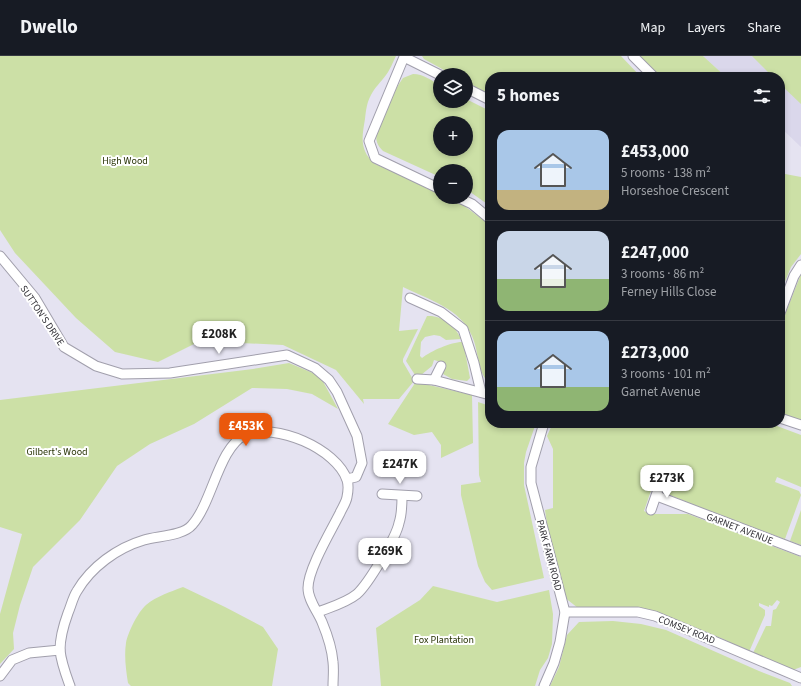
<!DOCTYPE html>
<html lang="en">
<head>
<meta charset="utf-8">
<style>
	:root { --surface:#171b24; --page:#20242c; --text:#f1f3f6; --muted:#9ea1a6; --line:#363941; --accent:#ea580c }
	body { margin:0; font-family:"Source Sans 3",sans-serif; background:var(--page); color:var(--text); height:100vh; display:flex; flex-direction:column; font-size:15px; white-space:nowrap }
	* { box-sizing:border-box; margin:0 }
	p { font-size:13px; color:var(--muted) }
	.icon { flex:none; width:22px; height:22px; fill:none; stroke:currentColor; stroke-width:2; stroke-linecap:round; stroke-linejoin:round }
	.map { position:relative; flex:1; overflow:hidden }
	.panel { position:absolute; left:485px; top:16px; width:300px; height:356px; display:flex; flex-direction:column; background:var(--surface); border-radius:16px; box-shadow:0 2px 6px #0003 }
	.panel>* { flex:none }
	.buttons { position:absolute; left:433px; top:12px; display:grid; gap:8px }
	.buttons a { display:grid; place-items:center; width:40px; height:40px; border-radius:50%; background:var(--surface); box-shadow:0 2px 6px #0003; font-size:20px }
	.price { position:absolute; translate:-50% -34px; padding:0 9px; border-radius:8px; background:#fff; color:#222; font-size:13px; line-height:26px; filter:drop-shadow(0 1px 2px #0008) }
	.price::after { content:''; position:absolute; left:50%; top:24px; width:12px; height:9px; margin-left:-6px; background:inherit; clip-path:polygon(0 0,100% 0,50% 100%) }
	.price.selected { background:var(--accent); color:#fff }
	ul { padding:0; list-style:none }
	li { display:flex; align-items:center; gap:12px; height:100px; padding:0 12px }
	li+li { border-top:1px solid var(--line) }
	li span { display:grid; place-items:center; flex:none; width:112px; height:80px; border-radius:12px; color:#555 }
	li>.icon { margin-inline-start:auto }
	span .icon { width:48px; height:48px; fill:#fffc; stroke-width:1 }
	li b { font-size:17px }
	h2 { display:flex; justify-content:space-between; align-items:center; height:48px; padding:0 12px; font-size:17px }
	header { display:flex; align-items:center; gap:24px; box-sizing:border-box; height:56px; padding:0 20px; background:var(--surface); border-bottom:1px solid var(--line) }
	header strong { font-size:19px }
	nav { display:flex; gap:22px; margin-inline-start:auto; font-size:14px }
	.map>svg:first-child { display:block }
	.built { fill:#dad7eb }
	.green { fill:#cce0a6; fill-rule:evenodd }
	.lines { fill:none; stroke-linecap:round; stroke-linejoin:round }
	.street-casing { stroke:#a19fac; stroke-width:11 }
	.street { stroke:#fff; stroke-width:9 }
	.labels { text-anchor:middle; stroke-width:4; stroke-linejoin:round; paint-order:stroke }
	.park-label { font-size:10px; fill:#283305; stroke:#fff }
	.street-label { font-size:10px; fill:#333238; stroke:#fff }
</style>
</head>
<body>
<header>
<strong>Dwello</strong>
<nav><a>Map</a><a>Layers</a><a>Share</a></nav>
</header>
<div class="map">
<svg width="801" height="630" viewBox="0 0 801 630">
	<rect width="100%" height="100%" fill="#e5e3f1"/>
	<path class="built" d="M 703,0 L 801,0 L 801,91 L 780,71 L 780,21 L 726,21 Z"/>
	<g class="green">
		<path d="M 0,0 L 396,0 C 393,6 390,14 386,19 C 381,26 375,31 371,39 C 367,46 366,54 365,63 C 362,81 359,94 375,108 L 440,136 L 440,141 L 449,141 L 459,146 L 490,169 L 490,328 C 477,317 479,295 472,280 C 461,253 428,243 403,231 L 399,275 L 418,273 L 403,303 L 403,306 L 414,325 L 399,343 L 363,343 L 364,348 L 336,314 L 283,289 L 200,285 L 158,306 L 115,296 L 76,262 L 15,197 L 0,174 Z"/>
		<path d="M 422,0 L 621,0 L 641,21 L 490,21 L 490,39 L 466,26 L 466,19 L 453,19 L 424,3 Z"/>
		<path d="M 639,0 L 703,0 L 726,21 L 660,21 Z"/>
		<path d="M 752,0 L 801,0 L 801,48 L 780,28 L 780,21 L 773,21 Z"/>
		<path d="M 413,18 C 424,18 430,24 440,29 L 440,45 L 466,45 L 466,43 L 490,55 L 490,150 L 466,133 L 466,115 L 440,115 L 440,121 L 383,95 C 377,89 375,84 377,76 L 397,31 L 403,22 ZM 440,67 L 466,67 L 466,93 L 440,93 Z"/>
		<path d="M 780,117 L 801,121 L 801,198 L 791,211 L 780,238 Z"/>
		<path d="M 801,218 L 801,364 L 780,357 L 780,271 Z"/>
		<path d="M 427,260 C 442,259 455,269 461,283 L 446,284 L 440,280 L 434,279 L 425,281 L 421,286 L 420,300 L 422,302 C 431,295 451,286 462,286 L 464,290 L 470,322 L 467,325 L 452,323 L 443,318 L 441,311 L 441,306 L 434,304 L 432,310 L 421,319 L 415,319 L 406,305 Z"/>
		<path d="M 289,307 L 320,320 L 338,353 L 312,338 L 287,333 L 252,332 L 194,368 L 150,388 L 117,410 L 80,464 L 33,511 L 20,549 L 13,577 L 14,593 L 0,608 L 0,558 L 22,478 L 0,471 L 0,344 L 253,313 Z"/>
		<path d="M 417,324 L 429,329 L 472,339 L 473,387 L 441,402 L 441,389 L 432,376 L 414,379 L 388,368 Z"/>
		<path d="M 478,346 L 490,350 L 490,367 L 536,367 L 526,396 L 524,407 L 524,429 L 544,522 L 492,534 L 485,526 L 478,510 L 461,439 L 461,429 L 481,426 L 479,419 Z"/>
		<path d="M 553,367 L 769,367 L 801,379 L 801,431 L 777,421 L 775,426 L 799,435 L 801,439 L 785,483 C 746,469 708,455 670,439 L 666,431 L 668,424 L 658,421 L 652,432 L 644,455 L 648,457 L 655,458 L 688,458 L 801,501 L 801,611 L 793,614 L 753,597 L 766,570 L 771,570 L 773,554 L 776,553 L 780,546 L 777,544 L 772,550 L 769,549 L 769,551 L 759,547 L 759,550 L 765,554 L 765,559 L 749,596 L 723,583 L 672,562 L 578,552 L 564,541 L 547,468 L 545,454 L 553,452 L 553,393 L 547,380 Z"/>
		<path d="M 801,454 L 801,489 L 790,485 Z"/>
		<path d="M 433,530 L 497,546 L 549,534 L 553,558 L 552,588 L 548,602 L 540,614 L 535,630 L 381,630 L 376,572 L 420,544 Z"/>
		<path d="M 183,531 L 225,551 L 263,571 L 278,593 L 272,630 L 131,630 L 128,627 C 126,614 124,600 126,587 C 128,576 138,556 146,549 C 157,540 170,536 183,531 Z"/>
		<path d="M 613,565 L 641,568 L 666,574 L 759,615 L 790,627 L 792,630 L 550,630 L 559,611 L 567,579 L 579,566 Z"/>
	</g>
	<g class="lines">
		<g class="street-casing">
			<g id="street">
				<path d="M 633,0 L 654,21"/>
				<path d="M 466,32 L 490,44"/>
				<path d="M 440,133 L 375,102 L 369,85 L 404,1 L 440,19"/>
				<path d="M 457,141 L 472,148 L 490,163"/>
				<path d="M 0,200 L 35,242 L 64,291 L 96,310 L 122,318 L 170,317 L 287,299 L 315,312 L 329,324 L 337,336 L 357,380 L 362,407 L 356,421 L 347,423"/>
				<path d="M 410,242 L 441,256 L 463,273 L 474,307 L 481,336"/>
				<path d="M 780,257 L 794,220 L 801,209"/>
				<path d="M 417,323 L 434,324 L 490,339"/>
				<path d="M 434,324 L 441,310"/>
				<path d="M 780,362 L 801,369"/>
				<path d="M 544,367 L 531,411 L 531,427 L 565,556 L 560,586 L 554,607 L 544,630"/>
				<path d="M 382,438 L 417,440"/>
				<path d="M 657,440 L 801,495"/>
				<path d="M 651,454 L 661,425"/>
				<path d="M 318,556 C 331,551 346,547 357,538 C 368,528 396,482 399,467 C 402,458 402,449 402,440"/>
				<path d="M 565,556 L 638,556 L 655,560 L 801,622"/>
				<path d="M 0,620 L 12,604 L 29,597 L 60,594"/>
				<path d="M 70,630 C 66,619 61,606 60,594 C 60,581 64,568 68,557 C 71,550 73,541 77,535 C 91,511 117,492 144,484 C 157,480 183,480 192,469 C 212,447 219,391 245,379 C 275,366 337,393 347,424 C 349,430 348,436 347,441 C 346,447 342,452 340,457 C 331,475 308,513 308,532 C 308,544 318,556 322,566 C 327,578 332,593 333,606 C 334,614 333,622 333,630"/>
			</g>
		</g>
		<use href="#street" class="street"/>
	</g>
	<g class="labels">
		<g class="park-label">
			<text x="125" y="108">High Wood</text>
			<text x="57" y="399">Gilbert's Wood</text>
			<text x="444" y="587">Fox Plantation</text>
		</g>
		<g class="street-label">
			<text transform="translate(43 259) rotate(56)" y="4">SUTTON'S DRIVE</text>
			<text transform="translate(740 472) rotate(21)" y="4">GARNET AVENUE</text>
			<text transform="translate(550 499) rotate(75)" y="4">PARK FARM ROAD</text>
			<text transform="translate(687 573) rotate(22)" y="4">COMSEY ROAD</text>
		</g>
	</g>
</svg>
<div class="buttons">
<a><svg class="icon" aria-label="layers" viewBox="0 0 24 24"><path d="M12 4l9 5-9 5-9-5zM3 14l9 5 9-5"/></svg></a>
<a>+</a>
<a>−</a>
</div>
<b class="price" style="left:219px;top:299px">£208K</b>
<b class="price selected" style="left:246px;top:391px">£453K</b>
<b class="price" style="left:400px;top:429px">£247K</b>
<b class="price" style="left:667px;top:443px">£273K</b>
<b class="price" style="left:385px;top:516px">£269K</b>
<section class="panel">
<h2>5 homes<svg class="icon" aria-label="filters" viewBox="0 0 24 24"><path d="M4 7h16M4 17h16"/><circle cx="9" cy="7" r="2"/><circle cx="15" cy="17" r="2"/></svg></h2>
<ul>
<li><span style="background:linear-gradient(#a9c7e8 75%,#c2b280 0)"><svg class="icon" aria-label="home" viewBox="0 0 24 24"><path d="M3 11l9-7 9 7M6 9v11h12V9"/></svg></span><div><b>£453,000</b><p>5 rooms · 138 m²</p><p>Horseshoe Crescent</p></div></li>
<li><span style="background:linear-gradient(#c9d6e8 60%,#8fb573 0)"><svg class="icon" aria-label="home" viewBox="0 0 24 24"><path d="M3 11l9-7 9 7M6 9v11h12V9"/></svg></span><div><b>£247,000</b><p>3 rooms · 86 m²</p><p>Ferney Hills Close</p></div></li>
<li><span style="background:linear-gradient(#a9c7e8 70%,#8fb573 0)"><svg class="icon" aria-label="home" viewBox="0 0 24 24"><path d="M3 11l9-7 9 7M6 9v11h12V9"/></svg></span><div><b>£273,000</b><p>3 rooms · 101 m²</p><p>Garnet Avenue</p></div></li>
</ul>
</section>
</div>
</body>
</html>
